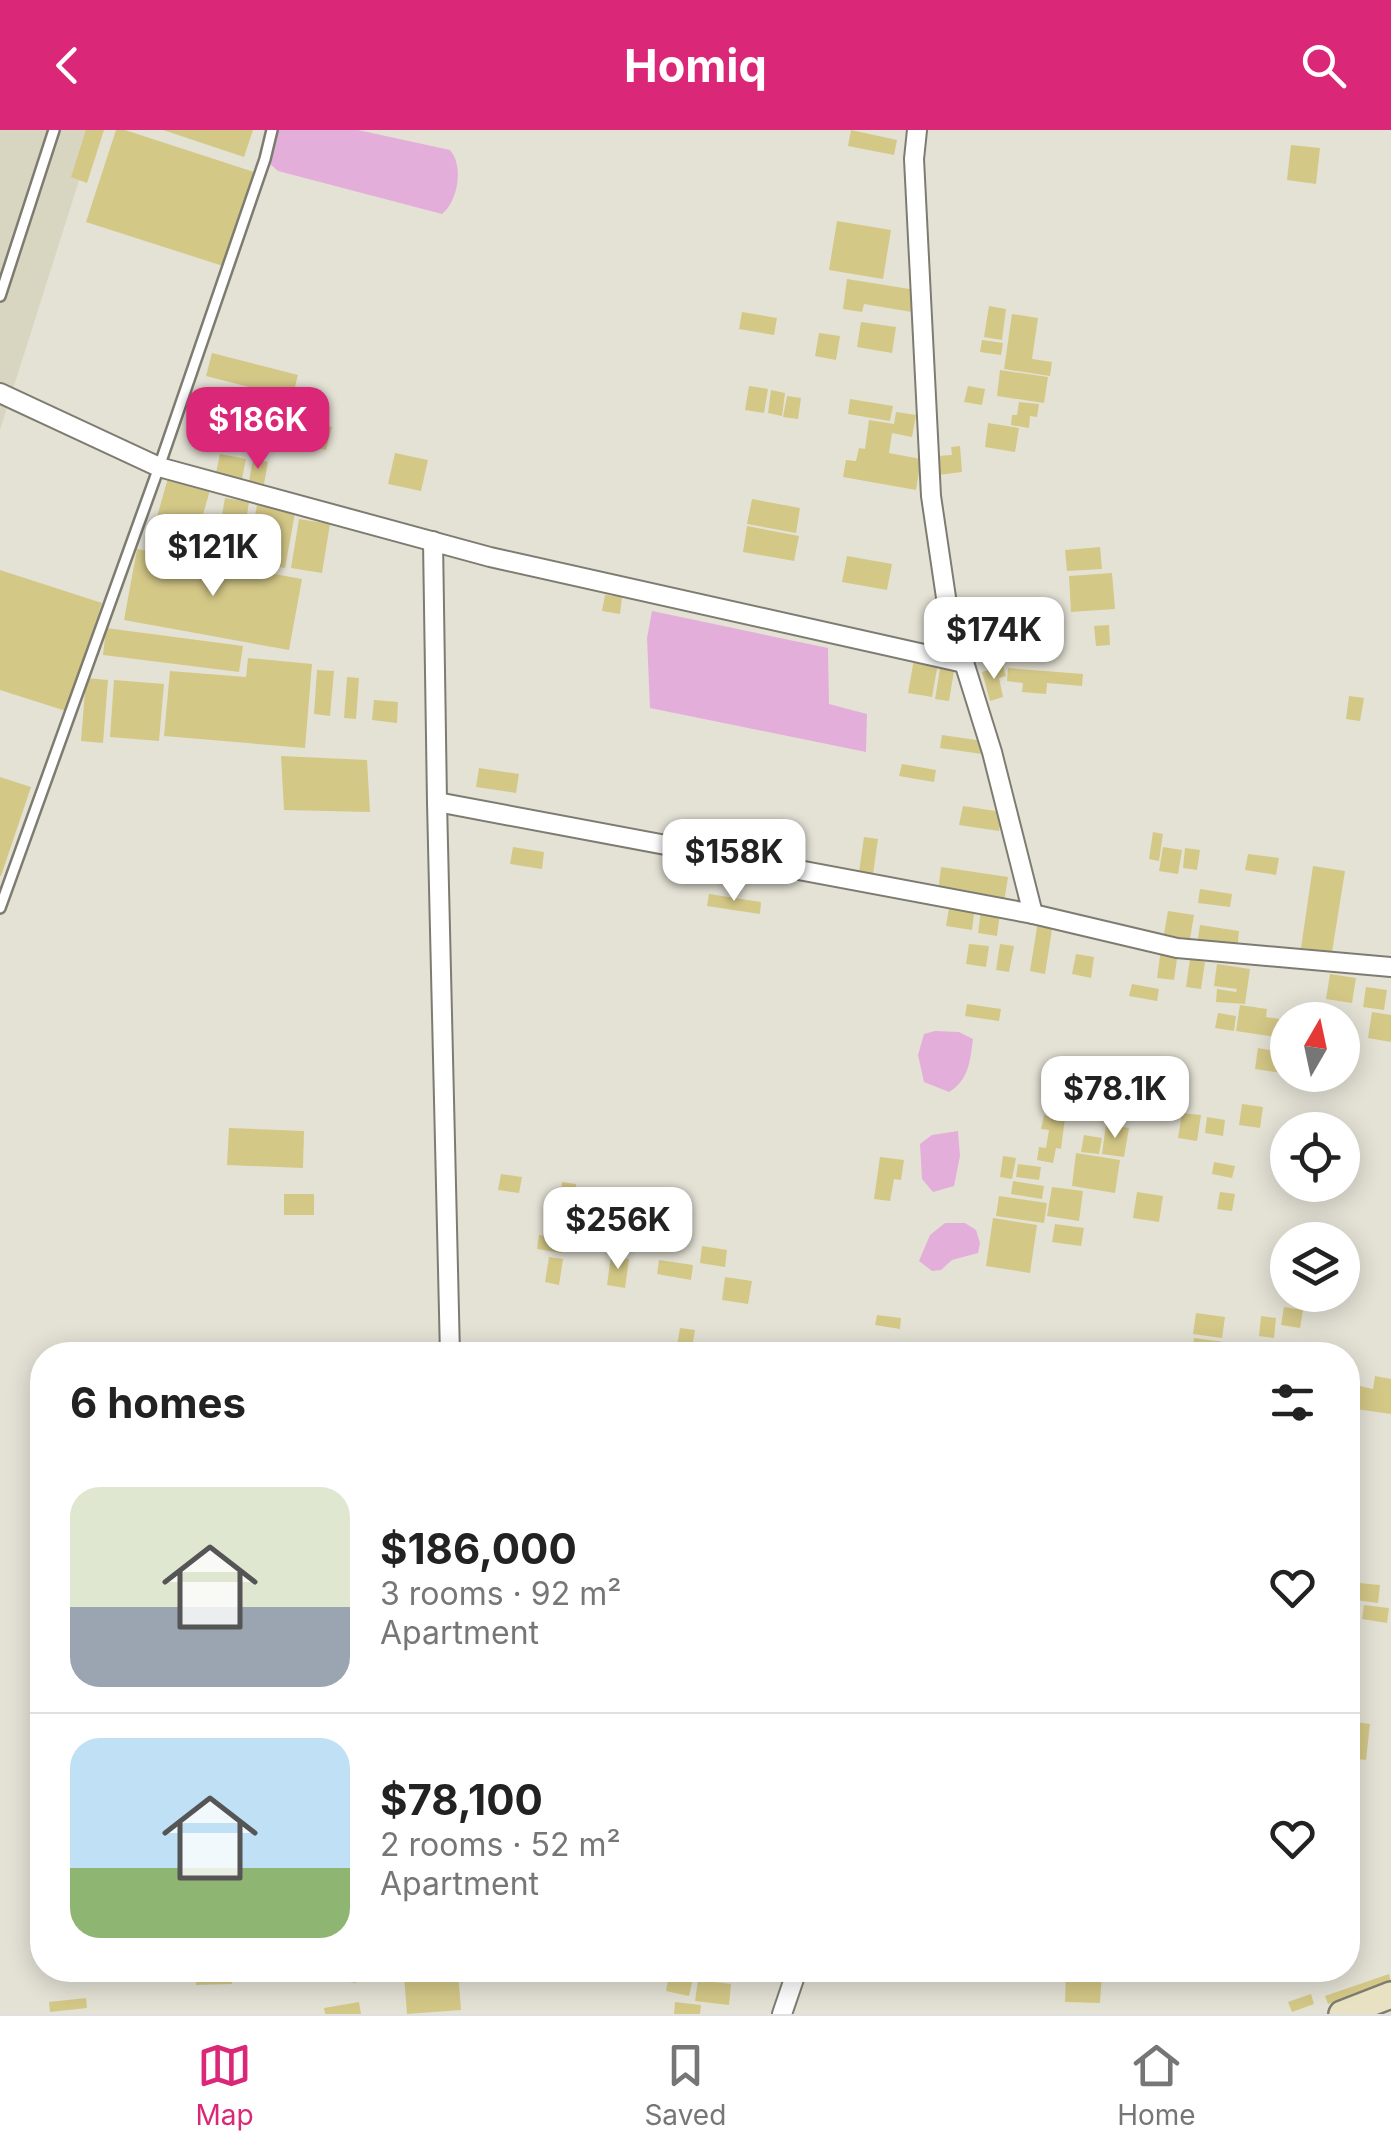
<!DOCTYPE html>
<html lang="en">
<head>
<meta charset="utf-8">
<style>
	:root { --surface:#fff; --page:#f2f2f2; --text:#222; --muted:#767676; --line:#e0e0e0; --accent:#db2777 }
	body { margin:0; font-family:Inter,sans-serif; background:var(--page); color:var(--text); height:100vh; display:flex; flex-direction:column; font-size:38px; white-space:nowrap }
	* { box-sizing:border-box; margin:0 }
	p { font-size:32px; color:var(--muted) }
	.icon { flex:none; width:55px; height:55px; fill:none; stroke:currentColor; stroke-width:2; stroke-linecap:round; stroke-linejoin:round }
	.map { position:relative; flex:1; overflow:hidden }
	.details { position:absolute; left:30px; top:1212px; width:1330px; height:640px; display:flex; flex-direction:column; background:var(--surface); border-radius:40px; box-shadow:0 5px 25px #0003 }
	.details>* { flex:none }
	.needle { width:65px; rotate:9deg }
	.buttons { position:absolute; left:1270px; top:872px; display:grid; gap:20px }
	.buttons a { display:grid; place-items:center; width:90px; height:90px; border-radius:50%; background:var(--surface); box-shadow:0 5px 25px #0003; font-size:50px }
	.price { position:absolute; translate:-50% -85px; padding:0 22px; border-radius:20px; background:#fff; color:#222; font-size:32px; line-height:65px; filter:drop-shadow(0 2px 5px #0008) }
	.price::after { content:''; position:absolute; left:50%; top:60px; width:30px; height:22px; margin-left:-15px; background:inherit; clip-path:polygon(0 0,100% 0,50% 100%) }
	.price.selected { background:var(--accent); color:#fff }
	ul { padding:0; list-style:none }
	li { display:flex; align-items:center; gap:30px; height:250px; padding:0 40px }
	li+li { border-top:2px solid var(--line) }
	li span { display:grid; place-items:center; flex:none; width:280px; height:200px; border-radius:30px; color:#555 }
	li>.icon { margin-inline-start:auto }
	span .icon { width:120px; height:120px; fill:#fffc; stroke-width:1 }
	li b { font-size:42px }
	h2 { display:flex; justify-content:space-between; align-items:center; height:120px; padding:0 40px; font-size:42px }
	header { display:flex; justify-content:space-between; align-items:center; height:130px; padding:0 40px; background:var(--accent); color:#fff; font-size:45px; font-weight:700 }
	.dock { display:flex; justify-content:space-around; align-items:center; height:140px; border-top:2px solid var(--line); background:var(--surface); font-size:28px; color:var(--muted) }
	.dock a { display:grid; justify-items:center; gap:5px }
	.dock .selected { color:var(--accent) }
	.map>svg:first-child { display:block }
	.built { fill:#d8d5c1 }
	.water { fill:#e4aeda }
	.building { fill:#d4c887 }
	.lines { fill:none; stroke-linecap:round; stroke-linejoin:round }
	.service-casing { stroke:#7e7c71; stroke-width:14 }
	.minor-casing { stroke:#7e7c71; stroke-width:22 }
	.secondary-casing { stroke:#7e7c71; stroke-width:30 }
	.service { stroke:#fff; stroke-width:9 }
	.minor { stroke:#fff; stroke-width:18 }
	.secondary { stroke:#e8e2c3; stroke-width:25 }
</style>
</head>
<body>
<header><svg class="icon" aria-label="back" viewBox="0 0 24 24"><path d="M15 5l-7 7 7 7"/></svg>Homiq<svg class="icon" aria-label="search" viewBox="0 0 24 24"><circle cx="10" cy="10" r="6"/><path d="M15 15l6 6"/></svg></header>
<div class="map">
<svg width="1391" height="1884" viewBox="0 0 1391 1884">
	<rect width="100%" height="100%" fill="#e4e2d5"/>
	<path class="built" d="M 0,0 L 95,0 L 0,300 Z"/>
	<g class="water">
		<path d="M 277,0 L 358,0 L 450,20 C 464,36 458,71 442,84 L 278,41 L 270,34 Z"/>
		<path d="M 652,481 L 828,518 L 829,574 L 867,584 L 866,622 L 650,578 L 647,508 Z"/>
		<path d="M 935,901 L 959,902 L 973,909 C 970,931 969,950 949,962 L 924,952 L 918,925 L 924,904 Z"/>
		<path d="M 958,1001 L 960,1026 L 954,1056 L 933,1062 L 922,1049 L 920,1014 L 932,1005 Z"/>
		<path d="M 945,1093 L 965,1093 L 976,1100 L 980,1113 L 978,1123 L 952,1130 L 941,1140 L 932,1141 L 919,1131 L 930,1105 Z"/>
	</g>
	<g class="building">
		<path d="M 86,0 L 104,0 L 87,53 L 71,47 Z"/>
		<path d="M 116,0 L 125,0 L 254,42 L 223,136 L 86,92 Z"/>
		<path d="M 163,0 L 253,0 L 244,27 Z"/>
		<path d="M 851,0 L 897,10 L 894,25 L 848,16 Z"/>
		<path d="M 1291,15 L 1320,18 L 1316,54 L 1287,50 Z"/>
		<path d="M 837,91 L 891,100 L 883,149 L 829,140 Z"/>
		<path d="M 847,149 L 916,160 L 912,182 L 864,174 L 862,182 L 843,179 Z"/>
		<path d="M 989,176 L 1006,179 L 1002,210 L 984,207 Z"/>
		<path d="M 742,182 L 777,188 L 774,205 L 739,199 Z"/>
		<path d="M 1012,184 L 1038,188 L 1032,229 L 1052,232 L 1050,246 L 1004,239 Z"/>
		<path d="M 861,192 L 896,197 L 892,223 L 857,217 Z"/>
		<path d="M 819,203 L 840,206 L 836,230 L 815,226 Z"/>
		<path d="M 982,210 L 1003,213 L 1001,225 L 980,222 Z"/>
		<path d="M 212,223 L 298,245 L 292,268 L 206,246 Z"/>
		<path d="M 1000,240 L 1048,247 L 1044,273 L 997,266 Z"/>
		<path d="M 749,256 L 768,259 L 764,283 L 745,280 Z"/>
		<path d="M 968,256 L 985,259 L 982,275 L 964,272 Z"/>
		<path d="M 771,260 L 785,263 L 782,286 L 768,283 Z"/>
		<path d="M 787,266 L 801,268 L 798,289 L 783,287 Z"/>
		<path d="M 850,269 L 893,276 L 890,291 L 848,284 Z"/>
		<path d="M 1019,272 L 1039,274 L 1037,287 L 1030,286 L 1029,298 L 1011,295 L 1012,285 L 1017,285 Z"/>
		<path d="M 896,282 L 916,285 L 912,307 L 892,303 L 889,323 L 921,329 L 916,360 L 843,347 L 846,330 L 856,331 L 859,318 L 865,319 L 869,290 L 894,294 Z"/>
		<path d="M 277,283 L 332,297 L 326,320 L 271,306 Z"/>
		<path d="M 988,293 L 1019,298 L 1015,322 L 985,317 Z"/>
		<path d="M 960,316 L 962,342 L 938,345 L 936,326 L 952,325 L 951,317 Z"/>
		<path d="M 395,323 L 428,330 L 421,361 L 388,354 Z"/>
		<path d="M 220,324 L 246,329 L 242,349 L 216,343 Z"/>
		<path d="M 253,329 L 268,332 L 264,354 L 249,351 Z"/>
		<path d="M 168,348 L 210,360 L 197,406 L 155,394 Z"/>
		<path d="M 225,368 L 249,372 L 240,429 L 215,424 Z"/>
		<path d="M 752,369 L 800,378 L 796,403 L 747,394 Z"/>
		<path d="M 257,375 L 295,383 L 285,438 L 247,431 Z"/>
		<path d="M 299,389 L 330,394 L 322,443 L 291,438 Z"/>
		<path d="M 747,396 L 799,406 L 794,431 L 743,422 Z"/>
		<path d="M 164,405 L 195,410 L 193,423 L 162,417 Z"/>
		<path d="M 1100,417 L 1102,439 L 1067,441 L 1065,420 Z"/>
		<path d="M 137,419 L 302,449 L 289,520 L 124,490 Z"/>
		<path d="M 847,426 L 892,434 L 887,460 L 842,452 Z"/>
		<path d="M 0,440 L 102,473 L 66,581 L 0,560 Z"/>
		<path d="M 1112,443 L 1115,479 L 1071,482 L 1069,446 Z"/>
		<path d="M 605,465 L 622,467 L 620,484 L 602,481 Z"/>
		<path d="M 1109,495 L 1110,515 L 1096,516 L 1094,496 Z"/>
		<path d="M 106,498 L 243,516 L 239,542 L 103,525 Z"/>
		<path d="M 248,528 L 312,534 L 305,618 L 164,606 L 170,541 L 246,547 Z"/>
		<path d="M 914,529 L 938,533 L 932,567 L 908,563 Z"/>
		<path d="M 1003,536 L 1006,546 L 999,548 L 1003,567 L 990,571 L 982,542 Z"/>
		<path d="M 1008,538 L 1083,544 L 1082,556 L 1047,553 L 1046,564 L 1022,562 L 1023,553 L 1007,551 Z"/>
		<path d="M 940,539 L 954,541 L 949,571 L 935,569 Z"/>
		<path d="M 317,540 L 334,541 L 330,586 L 314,584 Z"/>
		<path d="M 347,547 L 359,548 L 356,589 L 344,588 Z"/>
		<path d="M 86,548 L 108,550 L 103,613 L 81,611 Z"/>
		<path d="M 114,550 L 164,554 L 159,611 L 110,607 Z"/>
		<path d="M 1349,566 L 1364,568 L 1360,591 L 1346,589 Z"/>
		<path d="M 374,570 L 398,572 L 397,593 L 372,590 Z"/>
		<path d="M 942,605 L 983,611 L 982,624 L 940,618 Z"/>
		<path d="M 281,626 L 367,630 L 370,682 L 284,680 Z"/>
		<path d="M 902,634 L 936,640 L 934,652 L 899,646 Z"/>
		<path d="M 479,638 L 519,644 L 516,663 L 476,657 Z"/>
		<path d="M 0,647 L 31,657 L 1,746 L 0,746 Z"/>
		<path d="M 963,676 L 1002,682 L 999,701 L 959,695 Z"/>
		<path d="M 1153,702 L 1163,704 L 1159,731 L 1149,729 Z"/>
		<path d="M 864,707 L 878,709 L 873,744 L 859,742 Z"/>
		<path d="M 513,717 L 544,722 L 542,739 L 510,734 Z"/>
		<path d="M 1163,717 L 1182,720 L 1178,744 L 1159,741 Z"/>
		<path d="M 1185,718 L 1200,720 L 1197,740 L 1183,738 Z"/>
		<path d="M 1248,724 L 1279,728 L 1276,745 L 1245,740 Z"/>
		<path d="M 1313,736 L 1345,741 L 1332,822 L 1301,818 Z"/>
		<path d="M 941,737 L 1008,747 L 1004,772 L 938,762 Z"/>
		<path d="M 1200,759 L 1232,764 L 1230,777 L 1198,773 Z"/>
		<path d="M 709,764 L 761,772 L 760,784 L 707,776 Z"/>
		<path d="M 950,772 L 975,776 L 972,800 L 946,796 Z"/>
		<path d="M 981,780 L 1000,783 L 997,806 L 978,803 Z"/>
		<path d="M 1168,781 L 1194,785 L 1189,815 L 1163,810 Z"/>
		<path d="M 1038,791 L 1053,793 L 1045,844 L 1030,841 Z"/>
		<path d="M 1200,795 L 1239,801 L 1237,821 L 1197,815 Z"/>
		<path d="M 969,814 L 989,816 L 986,837 L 966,834 Z"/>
		<path d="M 1000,814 L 1014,816 L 1009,842 L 996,840 Z"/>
		<path d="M 1161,819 L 1178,822 L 1174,850 L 1157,848 Z"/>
		<path d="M 1076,824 L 1094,827 L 1091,848 L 1072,844 Z"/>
		<path d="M 1190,829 L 1205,832 L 1201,859 L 1186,857 Z"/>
		<path d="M 1217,834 L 1250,839 L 1245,874 L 1216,872 L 1217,859 L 1236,862 L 1237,859 L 1214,856 Z"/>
		<path d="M 1330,844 L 1356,848 L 1352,873 L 1326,869 Z"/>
		<path d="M 1132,854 L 1159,859 L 1157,871 L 1129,866 Z"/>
		<path d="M 1366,857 L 1387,860 L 1384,880 L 1363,877 Z"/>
		<path d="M 967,874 L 1001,879 L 999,891 L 965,886 Z"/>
		<path d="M 1240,875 L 1267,879 L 1266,887 L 1279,889 L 1276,907 L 1236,901 Z"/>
		<path d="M 1372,882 L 1391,885 L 1391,912 L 1368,908 Z"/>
		<path d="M 1218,883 L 1236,886 L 1234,901 L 1215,898 Z"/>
		<path d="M 1258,918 L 1285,923 L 1282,943 L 1255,939 Z"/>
		<path d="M 1242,974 L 1263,977 L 1260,998 L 1239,995 Z"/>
		<path d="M 1182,983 L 1201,985 L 1197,1011 L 1178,1008 Z"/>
		<path d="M 1044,985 L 1065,988 L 1061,1019 L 1056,1018 L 1053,1033 L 1037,1030 L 1039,1017 L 1046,1018 L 1049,1000 L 1041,999 Z"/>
		<path d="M 1207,987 L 1225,990 L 1223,1006 L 1205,1003 Z"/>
		<path d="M 1106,994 L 1129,998 L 1124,1027 L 1102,1024 Z"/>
		<path d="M 229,998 L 304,1001 L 303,1038 L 227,1035 Z"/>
		<path d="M 1084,1005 L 1102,1008 L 1099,1024 L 1081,1022 Z"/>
		<path d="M 1076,1023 L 1120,1030 L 1115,1063 L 1072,1056 Z"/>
		<path d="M 1003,1026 L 1016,1028 L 1012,1049 L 1000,1047 Z"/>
		<path d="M 880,1027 L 904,1030 L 901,1050 L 894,1049 L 890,1071 L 874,1069 Z"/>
		<path d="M 1214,1032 L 1235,1036 L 1232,1048 L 1212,1044 Z"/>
		<path d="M 1018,1034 L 1041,1037 L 1039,1050 L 1016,1047 Z"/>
		<path d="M 501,1044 L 522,1047 L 519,1063 L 498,1060 Z"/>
		<path d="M 1013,1051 L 1044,1056 L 1042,1069 L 1011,1064 Z"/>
		<path d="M 562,1052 L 576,1054 L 574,1073 L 560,1071 Z"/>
		<path d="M 1052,1057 L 1083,1061 L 1079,1091 L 1047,1086 Z"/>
		<path d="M 1137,1062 L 1163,1066 L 1159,1092 L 1133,1088 Z"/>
		<path d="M 1220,1062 L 1235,1064 L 1232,1081 L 1217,1079 Z"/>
		<rect x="284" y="1064" width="30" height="21"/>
		<path d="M 999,1066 L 1047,1073 L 1044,1093 L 996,1086 Z"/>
		<path d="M 661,1081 L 680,1084 L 675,1113 L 656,1110 Z"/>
		<path d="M 993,1088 L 1037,1095 L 1030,1143 L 986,1136 Z"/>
		<path d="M 1055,1094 L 1084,1098 L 1081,1116 L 1052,1112 Z"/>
		<path d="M 539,1105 L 565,1109 L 562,1123 L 537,1119 Z"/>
		<path d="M 702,1116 L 727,1120 L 725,1137 L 700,1133 Z"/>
		<path d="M 611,1126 L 629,1129 L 625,1158 L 607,1155 Z"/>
		<path d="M 549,1127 L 563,1129 L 559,1155 L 545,1152 Z"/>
		<path d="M 659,1130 L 693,1135 L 691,1150 L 657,1144 Z"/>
		<path d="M 725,1147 L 752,1151 L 748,1174 L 722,1170 Z"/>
		<path d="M 1284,1177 L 1303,1180 L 1300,1198 L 1281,1195 Z"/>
		<path d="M 1196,1183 L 1225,1187 L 1222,1208 L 1193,1204 Z"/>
		<path d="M 877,1185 L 901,1188 L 900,1199 L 875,1195 Z"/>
		<path d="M 1261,1186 L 1276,1188 L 1274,1208 L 1259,1206 Z"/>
		<path d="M 680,1198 L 695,1200 L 691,1224 L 676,1222 Z"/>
		<path d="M 1194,1208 L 1224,1212 L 1222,1224 L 1192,1220 Z"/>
		<path d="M 1375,1246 L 1391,1249 L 1391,1284 L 1356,1279 L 1360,1256 L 1373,1259 Z"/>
		<path d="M 1349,1452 L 1380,1455 L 1378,1473 L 1348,1469 Z"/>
		<path d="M 1364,1475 L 1389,1478 L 1387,1493 L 1362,1489 Z"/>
		<path d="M 1348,1591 L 1370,1594 L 1366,1630 L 1348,1628 Z"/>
		<path d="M 196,1840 L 231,1840 L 232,1854 L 196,1855 Z"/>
		<path d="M 330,1840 L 357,1840 L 356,1853 L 329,1849 Z"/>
		<path d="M 670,1840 L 694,1844 L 689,1866 L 666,1861 Z"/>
		<path d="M 458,1841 L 461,1880 L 407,1884 L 404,1845 Z"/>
		<path d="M 1066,1843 L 1102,1844 L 1100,1873 L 1065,1872 Z"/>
		<path d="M 1389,1844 L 1391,1853 L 1328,1874 L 1325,1866 Z"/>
		<path d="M 698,1850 L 731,1854 L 729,1875 L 695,1871 Z"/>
		<path d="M 1311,1864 L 1314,1874 L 1292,1882 L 1288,1872 Z"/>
		<path d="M 86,1868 L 87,1878 L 50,1882 L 49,1872 Z"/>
		<path d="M 359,1872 L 361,1884 L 325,1884 L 324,1878 Z"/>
		<path d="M 675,1872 L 701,1875 L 700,1884 L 674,1884 Z"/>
	</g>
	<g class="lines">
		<g class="service-casing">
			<g id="service">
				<path d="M 0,166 L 54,0"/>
				<path d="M 0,778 L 159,337 L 265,29 L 272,0"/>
			</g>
		</g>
		<g class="minor-casing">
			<g id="minor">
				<path d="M 917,0 L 914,29 L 931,366 L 948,481 L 992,622 L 1033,784"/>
				<path d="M 0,263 L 159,337 L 490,427 L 964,533"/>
				<path d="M 433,411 L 437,672 L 450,1225"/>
				<path d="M 437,672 L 1033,784 L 1177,818 L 1391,837"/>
				<path d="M 782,1884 L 797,1840"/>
			</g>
		</g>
		<g class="secondary-casing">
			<path id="secondary" d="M 1342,1884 L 1391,1865"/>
		</g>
		<use href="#service" class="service"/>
		<use href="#minor" class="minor"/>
		<use href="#secondary" class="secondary"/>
	</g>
</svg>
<div class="buttons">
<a><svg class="needle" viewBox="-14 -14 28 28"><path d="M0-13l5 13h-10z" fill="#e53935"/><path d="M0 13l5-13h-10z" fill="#767676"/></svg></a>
<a><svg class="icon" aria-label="locate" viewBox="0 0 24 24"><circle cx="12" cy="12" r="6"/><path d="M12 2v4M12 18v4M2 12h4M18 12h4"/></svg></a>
<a><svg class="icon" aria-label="layers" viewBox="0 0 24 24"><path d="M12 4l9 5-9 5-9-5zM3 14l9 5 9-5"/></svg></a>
</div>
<b class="price selected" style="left:258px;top:342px">$186K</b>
<b class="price" style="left:213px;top:469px">$121K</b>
<b class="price" style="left:994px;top:552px">$174K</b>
<b class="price" style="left:734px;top:774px">$158K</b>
<b class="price" style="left:1115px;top:1011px">$78.1K</b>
<b class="price" style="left:618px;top:1142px">$256K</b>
<section class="details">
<h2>6 homes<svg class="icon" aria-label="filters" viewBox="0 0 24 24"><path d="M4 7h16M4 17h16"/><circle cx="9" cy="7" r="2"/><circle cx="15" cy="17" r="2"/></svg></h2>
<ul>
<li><span style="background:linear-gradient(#dfe7d0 60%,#9aa5b1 0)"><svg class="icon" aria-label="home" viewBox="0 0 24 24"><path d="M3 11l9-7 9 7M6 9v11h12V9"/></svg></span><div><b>$186,000</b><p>3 rooms · 92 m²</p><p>Apartment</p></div><svg class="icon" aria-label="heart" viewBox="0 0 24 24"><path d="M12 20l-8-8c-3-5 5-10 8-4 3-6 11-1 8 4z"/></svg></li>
<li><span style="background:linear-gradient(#bfe0f5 65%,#8fb573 0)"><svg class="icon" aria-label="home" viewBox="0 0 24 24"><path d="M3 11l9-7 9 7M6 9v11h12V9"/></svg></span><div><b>$78,100</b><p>2 rooms · 52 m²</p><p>Apartment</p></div><svg class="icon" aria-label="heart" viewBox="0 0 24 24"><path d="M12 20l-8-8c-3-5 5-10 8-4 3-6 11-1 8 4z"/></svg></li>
</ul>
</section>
</div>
<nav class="dock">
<a class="selected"><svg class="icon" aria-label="map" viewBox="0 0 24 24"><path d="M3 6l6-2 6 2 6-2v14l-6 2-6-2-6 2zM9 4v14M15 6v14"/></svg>Map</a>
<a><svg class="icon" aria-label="saved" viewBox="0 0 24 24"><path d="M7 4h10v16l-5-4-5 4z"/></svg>Saved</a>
<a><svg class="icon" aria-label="home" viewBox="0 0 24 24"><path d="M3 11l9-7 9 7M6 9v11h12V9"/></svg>Home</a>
</nav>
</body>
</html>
